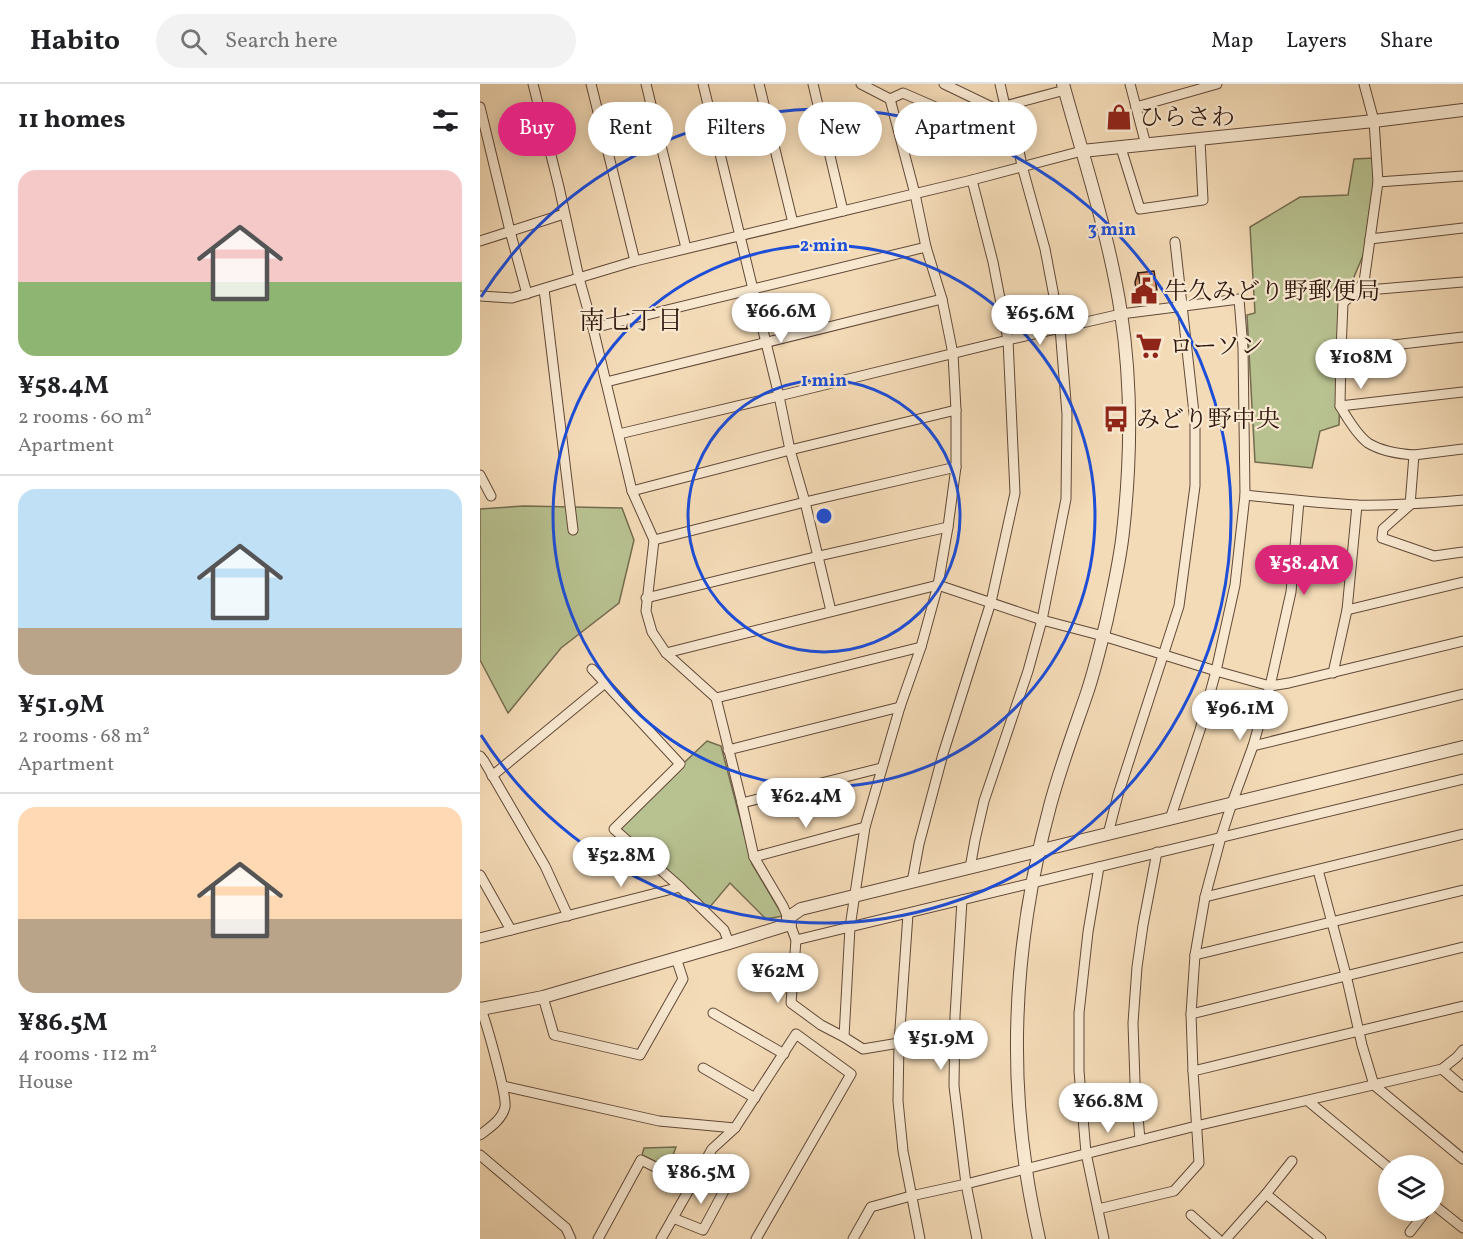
<!DOCTYPE html>
<html lang="en">
<head>
<meta charset="utf-8">
<style>
	:root { --surface:#fff; --page:#f2f2f2; --text:#202124; --muted:#757577; --line:#e0e0e0; --accent:#db2777 }
	body { margin:0; font-family:Vollkorn,"Noto Serif JP",serif; background:var(--page); color:var(--text); height:100vh; display:flex; flex-direction:column; font-size:22px; white-space:nowrap }
	* { box-sizing:border-box; margin:0 }
	p { font-size:20px; color:var(--muted) }
	.icon { flex:none; width:33px; height:33px; fill:none; stroke:currentColor; stroke-width:2; stroke-linecap:round; stroke-linejoin:round }
	.map { position:relative; flex:1; overflow:hidden }
	.panel { display:flex; flex-direction:column; background:var(--surface); width:480px }
	.panel>* { flex:none }
	.hud { position:absolute; left:18px; top:18px; width:570px; height:54px; display:flex; gap:12px }
	.controls { position:absolute; left:898px; top:1071px; display:grid; gap:12px }
	.controls a { display:grid; place-items:center; width:66px; height:66px; border-radius:50%; background:var(--surface); box-shadow:0 3px 15px #0003; font-size:30px }
	.price { position:absolute; translate:-50% -51px; padding:0 14px; border-radius:21px; background:#fff; color:#222; font-size:20px; line-height:39px; filter:drop-shadow(0 2px 3px #0008) }
	.price::after { content:''; position:absolute; left:50%; top:36px; width:18px; height:14px; margin-left:-9px; background:inherit; clip-path:polygon(0 0,100% 0,50% 100%) }
	.price.on { background:var(--accent); color:#fff }
	ul { padding:0; list-style:none }
	li { display:grid; align-content:center; gap:12px; height:318px; padding:0 18px }
	li+li { border-top:2px solid var(--line) }
	li span { display:grid; place-items:center; height:186px; border-radius:18px; color:#555 }
	li>.icon { margin-inline-start:auto }
	span .icon { width:108px; height:108px; fill:#fffc; stroke-width:1 }
	li b { font-size:26px }
	h2 { display:flex; justify-content:space-between; align-items:center; height:72px; padding:0 18px; font-size:26px }
	.pill { padding:0 21px; border-radius:27px; background:var(--surface); box-shadow:0 3px 15px #0003; font-size:21px; line-height:54px }
	.pill.on { background:var(--accent); color:#fff }
	header { display:flex; align-items:center; gap:36px; box-sizing:border-box; height:84px; padding:0 30px; background:var(--surface); border-bottom:2px solid var(--line) }
	header strong { font-size:28px }
	nav { display:flex; gap:33px; margin-inline-start:auto; font-size:21px }
	.search { width:420px; height:54px; background:var(--page); display:flex; align-items:center; gap:15px; box-sizing:border-box; padding:0 21px; border-radius:33px; color:var(--muted); font-size:22px }
	main { display:flex; flex:1; min-height:0 }
	.map>svg:first-child { display:block }
	.green { fill:#b8c190; stroke:#746c4f; stroke-width:1.5 }
	.lines { fill:none; stroke-linecap:round; stroke-linejoin:round }
	.minor-casing { stroke:#614938; stroke-width:11 }
	.tertiary-casing { stroke:#614938; stroke-width:14 }
	.minor { stroke:#f8e8d0; stroke-width:9 }
	.tertiary { stroke:#f8e8d0; stroke-width:12 }
	.wall { fill:#c38561; stroke:#30180e; stroke-width:1.5 }
	.shaded-wall { fill:#9f6c4f; stroke:#30180e; stroke-width:1.5 }
	.building { fill:#e39b71; stroke:#30180e; stroke-width:1.5 }
	.ring { fill:none; stroke:#1d4ed8; stroke-width:3 }
	.labels { text-anchor:middle; stroke-width:4.5; stroke-linejoin:round; paint-order:stroke }
	.poi-label { font-size:24px; fill:#30180e; stroke:#f8e8d0; text-anchor:start }
	.neighbourhood-label { font-size:26px; fill:#30180e; stroke:#f8e8d0 }
	.centre { fill:#1d4ed8; stroke:#f8e8d0; stroke-width:3 }
	.ring-label { font-size:18px; text-anchor:middle; font-weight:bold; fill:#1d4ed8; stroke:#f8e8d0; stroke-width:4.5; stroke-linejoin:round; paint-order:stroke }
</style>
</head>
<body>
<header>
<strong>Habito</strong>
<div class="search"><svg class="icon" aria-label="search" viewBox="0 0 24 24"><circle cx="10" cy="10" r="6"/><path d="M15 15l6 6"/></svg>Search here</div>
<nav><a>Map</a><a>Layers</a><a>Share</a></nav>
</header>
<main>
<section class="panel">
<h2>11 homes<svg class="icon" aria-label="filters" viewBox="0 0 24 24"><path d="M4 7h16M4 17h16"/><circle cx="9" cy="7" r="2"/><circle cx="15" cy="17" r="2"/></svg></h2>
<ul>
<li><span style="background:linear-gradient(#f6c9c9 60%,#8fb573 0)"><svg class="icon" aria-label="home" viewBox="0 0 24 24"><path d="M3 11l9-7 9 7M6 9v11h12V9"/></svg></span><div><b>¥58.4M</b><p>2 rooms · 60 m²</p><p>Apartment</p></div></li>
<li><span style="background:linear-gradient(#bfe0f5 75%,#b9a48a 0)"><svg class="icon" aria-label="home" viewBox="0 0 24 24"><path d="M3 11l9-7 9 7M6 9v11h12V9"/></svg></span><div><b>¥51.9M</b><p>2 rooms · 68 m²</p><p>Apartment</p></div></li>
<li><span style="background:linear-gradient(#ffd9b3 60%,#b9a48a 0)"><svg class="icon" aria-label="home" viewBox="0 0 24 24"><path d="M3 11l9-7 9 7M6 9v11h12V9"/></svg></span><div><b>¥86.5M</b><p>4 rooms · 112 m²</p><p>House</p></div></li>
</ul>
</section>
<div class="map">
<svg width="983" height="1155" viewBox="0 0 983 1155">
	<rect width="100%" height="100%" fill="#f4dbb7"/>
	<filter id="stains"><feTurbulence type="fractalNoise" baseFrequency=".00333" numOctaves="4"/><feColorMatrix values="0 0 0 0 .2 0 0 0 0 .09 0 0 0 0 .02 0 0 0 .5 -.17"/></filter>
	<radialGradient id="worn" r=".72"><stop offset=".6" stop-color="#630" stop-opacity="0"/><stop offset="1" stop-color="#630" stop-opacity=".3"/></radialGradient>
	<g class="green">
		<path d="M 894,74 L 895,106 L 890,155 L 863,219 L 859,341 L 840,347 L 832,384 L 775,378 L 767,231 L 775,229 L 770,143 L 820,113 L 868,111 L 874,75 Z"/>
		<path d="M 44,422 L 142,424 L 154,456 L 139,519 L 81,564 L 28,629 L 0,576 L 0,425 Z"/>
		<path d="M 227,657 L 241,662 L 272,780 L 303,832 L 286,835 L 250,799 L 229,824 L 224,823 L 136,743 Z"/>
		<path d="M 196,1063 L 188,1084 L 162,1071 L 164,1064 Z"/>
	</g>
	<g class="lines">
		<g class="minor-casing">
			<g id="minor">
				<path d="M 53,0 L 79,103 L 99,194 L 113,244 L 152,407 L 174,456 L 166,527 L 172,548 L 186,569 L 236,614 L 262,719 L 274,773 L 303,822 L 308,834"/>
				<path d="M 111,0 L 155,177"/>
				<path d="M 166,0 L 206,164"/>
				<path d="M 223,0 L 299,312 L 310,366 L 325,418 L 351,527"/>
				<path d="M 279,0 L 313,139"/>
				<path d="M 333,0 L 363,127"/>
				<path d="M 381,0 L 410,15 L 423,9 L 513,48 L 534,41 L 542,82 L 565,165 L 580,244 L 587,330 L 586,415 L 562,536 L 548,587 L 504,717 L 495,756 L 490,784"/>
				<path d="M 464,0 L 516,25 L 525,22 L 520,0"/>
				<path d="M 650,0 L 666,61"/>
				<path d="M 884,0 L 894,37 L 898,98 L 884,198 L 876,207 L 983,198"/>
				<path d="M 525,22 L 585,6"/>
				<path d="M 0,23 L 30,147 L 47,210"/>
				<path d="M 656,23 L 737,0"/>
				<path d="M 641,64 L 660,125 L 723,116 L 720,56"/>
				<path d="M 898,98 L 983,92"/>
				<path d="M 890,155 L 983,144"/>
				<path d="M 0,157 L 84,130"/>
				<path d="M 64,205 L 93,446"/>
				<path d="M 876,207 L 863,219 L 861,267 L 860,322 L 983,308"/>
				<path d="M 0,212 L 32,214 L 155,177 L 492,96 L 602,67"/>
				<path d="M 113,244 L 446,163"/>
				<path d="M 861,267 L 983,253"/>
				<path d="M 126,298 L 462,215"/>
				<path d="M 860,322 C 867,334 877,351 888,359 C 901,367 920,370 934,371"/>
				<path d="M 139,350 L 299,312 L 528,256 L 641,230 L 759,215 L 763,264 L 765,411 C 802,415 839,419 876,421 C 912,422 947,419 983,416"/>
				<path d="M 983,365 L 934,371 L 930,421 L 903,445 L 902,454 L 954,472 L 983,468"/>
				<path d="M 0,391 L 11,412"/>
				<path d="M 152,407 L 310,366 L 476,326"/>
				<path d="M 174,456 L 325,418 L 476,383"/>
				<path d="M 166,514 L 339,472 L 468,443"/>
				<path d="M 867,526 L 983,498"/>
				<path d="M 186,569 L 458,501 L 562,536 L 623,552 L 736,587 L 790,602 L 809,599 L 983,557"/>
				<path d="M 112,585 L 200,680 L 134,745 L 200,803 L 244,846 L 249,859"/>
				<path d="M 853,589 L 867,526 L 877,421"/>
				<path d="M 236,614 L 441,563"/>
				<path d="M 773,662 L 983,610"/>
				<path d="M 248,666 L 420,623"/>
				<path d="M 0,672 L 4,677 L 65,782 L 88,832"/>
				<path d="M 12,692 L 125,599"/>
				<path d="M 262,719 L 401,684"/>
				<path d="M 690,735 L 720,646 L 736,587 L 755,501 L 765,411"/>
				<path d="M 628,750 L 638,711 L 699,522 L 715,402 L 715,338 L 695,158"/>
				<path d="M 274,773 L 385,743"/>
				<path d="M 619,783 L 608,848 L 599,929 L 599,987 L 606,1069 L 624,1155"/>
				<path d="M 838,786 L 866,891 L 882,961 L 894,1001 L 983,1075"/>
				<path d="M 0,791 L 31,846"/>
				<path d="M 432,798 L 439,760 L 463,670 L 511,518 L 535,409 L 528,256 L 513,178 L 492,96"/>
				<path d="M 725,813 L 983,750"/>
				<path d="M 482,816 L 475,932 L 474,1002 L 486,1100 L 497,1155"/>
				<path d="M 310,840 L 316,856 L 311,919 L 341,941 L 364,953 L 383,965 L 419,959 L 418,1017 L 423,1067 L 440,1155"/>
				<path d="M 0,854 L 200,803"/>
				<path d="M 316,856 L 983,695"/>
				<path d="M 715,871 L 983,806"/>
				<path d="M 63,913 L 74,951 L 160,971 L 203,895 L 196,874"/>
				<path d="M 0,923 C 6,937 27,1011 25,1023 C 22,1036 9,1044 0,1051"/>
				<path d="M 233,929 L 304,970"/>
				<path d="M 711,930 L 983,863"/>
				<path d="M 364,953 L 370,843 L 385,743 L 420,623 L 441,563 L 458,501 L 468,443 L 476,383 L 476,326 L 473,270 L 462,215 L 446,163 L 435,110 L 410,15"/>
				<path d="M 419,959 L 428,830"/>
				<path d="M 223,984 L 275,1014"/>
				<path d="M 962,985 L 983,1003"/>
				<path d="M 713,987 L 983,922"/>
				<path d="M 23,1002 L 179,1037 L 255,1044 L 316,950 L 371,990 L 276,1155"/>
				<path d="M 828,1017 L 909,1084"/>
				<path d="M 660,1056 L 655,998 L 653,939 L 657,883 L 663,841 L 677,768"/>
				<path d="M 0,1071 L 86,1144 L 91,1155"/>
				<path d="M 786,1110 L 812,1077"/>
				<path d="M 954,1121 L 983,1144"/>
				<path d="M 618,1125 L 694,1107 L 719,1079 L 713,987 L 711,930 L 715,871 L 725,813 L 741,753 L 752,719 L 773,662 L 790,602 L 811,508 L 819,417"/>
				<path d="M 711,1131 L 738,1155"/>
				<path d="M 193,1134 L 223,1146 L 245,1105 L 218,1089"/>
				<path d="M 930,1148 L 947,1126"/>
				<path d="M 118,1155 L 161,1076 L 212,1101"/>
				<path d="M 181,1155 L 232,1065 L 255,1044"/>
				<path d="M 373,1155 L 391,1123 L 431,1112 L 486,1100 L 716,1042 L 962,985 L 977,973 L 983,966"/>
				<path d="M 746,1155 L 786,1110 L 841,1155"/>
			</g>
		</g>
		<g class="tertiary-casing">
			<g id="tertiary">
				<path d="M 602,67 L 894,37 L 983,26"/>
				<path d="M 1,925 L 63,913 L 249,859 L 310,840 L 308,834 L 321,825 L 983,663"/>
				<path d="M 559,1155 C 554,1132 549,1109 546,1085 C 528,964 538,840 570,722 C 580,684 594,647 607,609 C 615,585 621,560 627,535 C 633,506 640,477 643,448 C 651,376 652,301 641,229 C 629,151 604,76 583,0"/>
			</g>
		</g>
		<use href="#minor" class="minor"/>
		<use href="#tertiary" class="tertiary"/>
	</g>
	<path class="wall" d="M 658,189 L 674,216 L 658,218 L 655,198 Z"/>
	<path class="shaded-wall" d="M 677,207 L 674,216 L 658,218 L 662,209 Z"/>
	<path class="building" d="M 674,187 L 677,207 L 662,209 L 658,189 Z"/>
	<g class="ring">
		<circle cx="344" cy="432" r="136"/>
		<circle cx="344" cy="432" r="271"/>
		<path d="M1 213A407 407 0 1 1 1 651"/>
	</g>
	<defs>
		<g id="shop-bare" transform="scale(2.07)"><path d="M-5-2.5h2.3a2.7 3.5 0 0 1 5.4 0H5L5.5 6h-11ZM-1.5-2.5h3a1.5 2.3 0 0 0-3 0Z" fill="#8f2418" stroke="#f8e8d0" stroke-width="2.5" paint-order="stroke"/></g>
		<g id="civic-bare" transform="scale(2.07)"><path d="M-.6-6.5H3V-4.5H.6V-3L4-1V1h2V6H-6V1h2V-1L-.6-3ZM-1.2 2.5V6h2.4V2.5Z" fill="#8f2418" stroke="#f8e8d0" stroke-width="2.5" paint-order="stroke"/></g>
		<g id="supermarket-bare" transform="scale(2.07)"><path d="M-6-5.5h2.5l.6 2H6L4.5 2H-2.5L-4.4-4H-6ZM-1.5 3.2a1.3 1.3 0 1 0 .1 0ZM3 3.2a1.3 1.3 0 1 0 .1 0Z" fill="#8f2418" stroke="#f8e8d0" stroke-width="2.5" paint-order="stroke"/></g>
		<g id="bus-bare" transform="scale(2.07)"><path d="M-5-6H5V4H4V6H2V4H-2V6H-4V4H-5ZM-3.5-4V0h7V-4ZM-3.5 1.2v1.5H-2V1.2ZM2 1.2v1.5H3.5V1.2Z" fill="#8f2418" stroke="#f8e8d0" stroke-width="2.5" paint-order="stroke"/></g>
	</defs>
	<g fill-rule="evenodd">
		<use href="#shop-bare" x="639" y="33"/>
		<use href="#civic-bare" x="664" y="207"/>
		<use href="#supermarket-bare" x="669" y="262"/>
		<use href="#bus-bare" x="636" y="335"/>
	</g>
	<g class="labels">
		<g class="poi-label">
			<text x="659" y="41">ひらさわ</text>
			<text x="684" y="215">牛久みどり野郵便局</text>
			<text x="689" y="270">ローソン</text>
			<text x="656" y="343">みどり野中央</text>
		</g>
		<g class="neighbourhood-label">
			<text x="151" y="245">南七丁目</text>
		</g>
	</g>
	<circle cx="344" cy="432" r="9" class="centre"/>
	<g class="ring-label">
		<text x="632" y="151">3 min</text>
		<text x="344" y="167">2 min</text>
		<text x="344" y="302">1 min</text>
	</g>
	<rect width="100%" height="100%" filter="url(#stains)"/>
	<rect width="100%" height="100%" fill="url(#worn)"/>
</svg>
<div class="controls">
<a><svg class="icon" aria-label="layers" viewBox="0 0 24 24"><path d="M12 4l9 5-9 5-9-5zM3 14l9 5 9-5"/></svg></a>
</div>
<b class="price" style="left:301px;top:260px">¥66.6M</b>
<b class="price" style="left:560px;top:262px">¥65.6M</b>
<b class="price" style="left:881px;top:306px">¥108M</b>
<b class="price on" style="left:824px;top:512px">¥58.4M</b>
<b class="price" style="left:760px;top:657px">¥96.1M</b>
<b class="price" style="left:326px;top:745px">¥62.4M</b>
<b class="price" style="left:141px;top:804px">¥52.8M</b>
<b class="price" style="left:298px;top:920px">¥62M</b>
<b class="price" style="left:461px;top:987px">¥51.9M</b>
<b class="price" style="left:628px;top:1050px">¥66.8M</b>
<b class="price" style="left:221px;top:1121px">¥86.5M</b>
<div class="hud">
<a class="pill on">Buy</a>
<a class="pill">Rent</a>
<a class="pill">Filters</a>
<a class="pill">New</a>
<a class="pill">Apartment</a>
</div>
</div>
</main>
</body>
</html>
